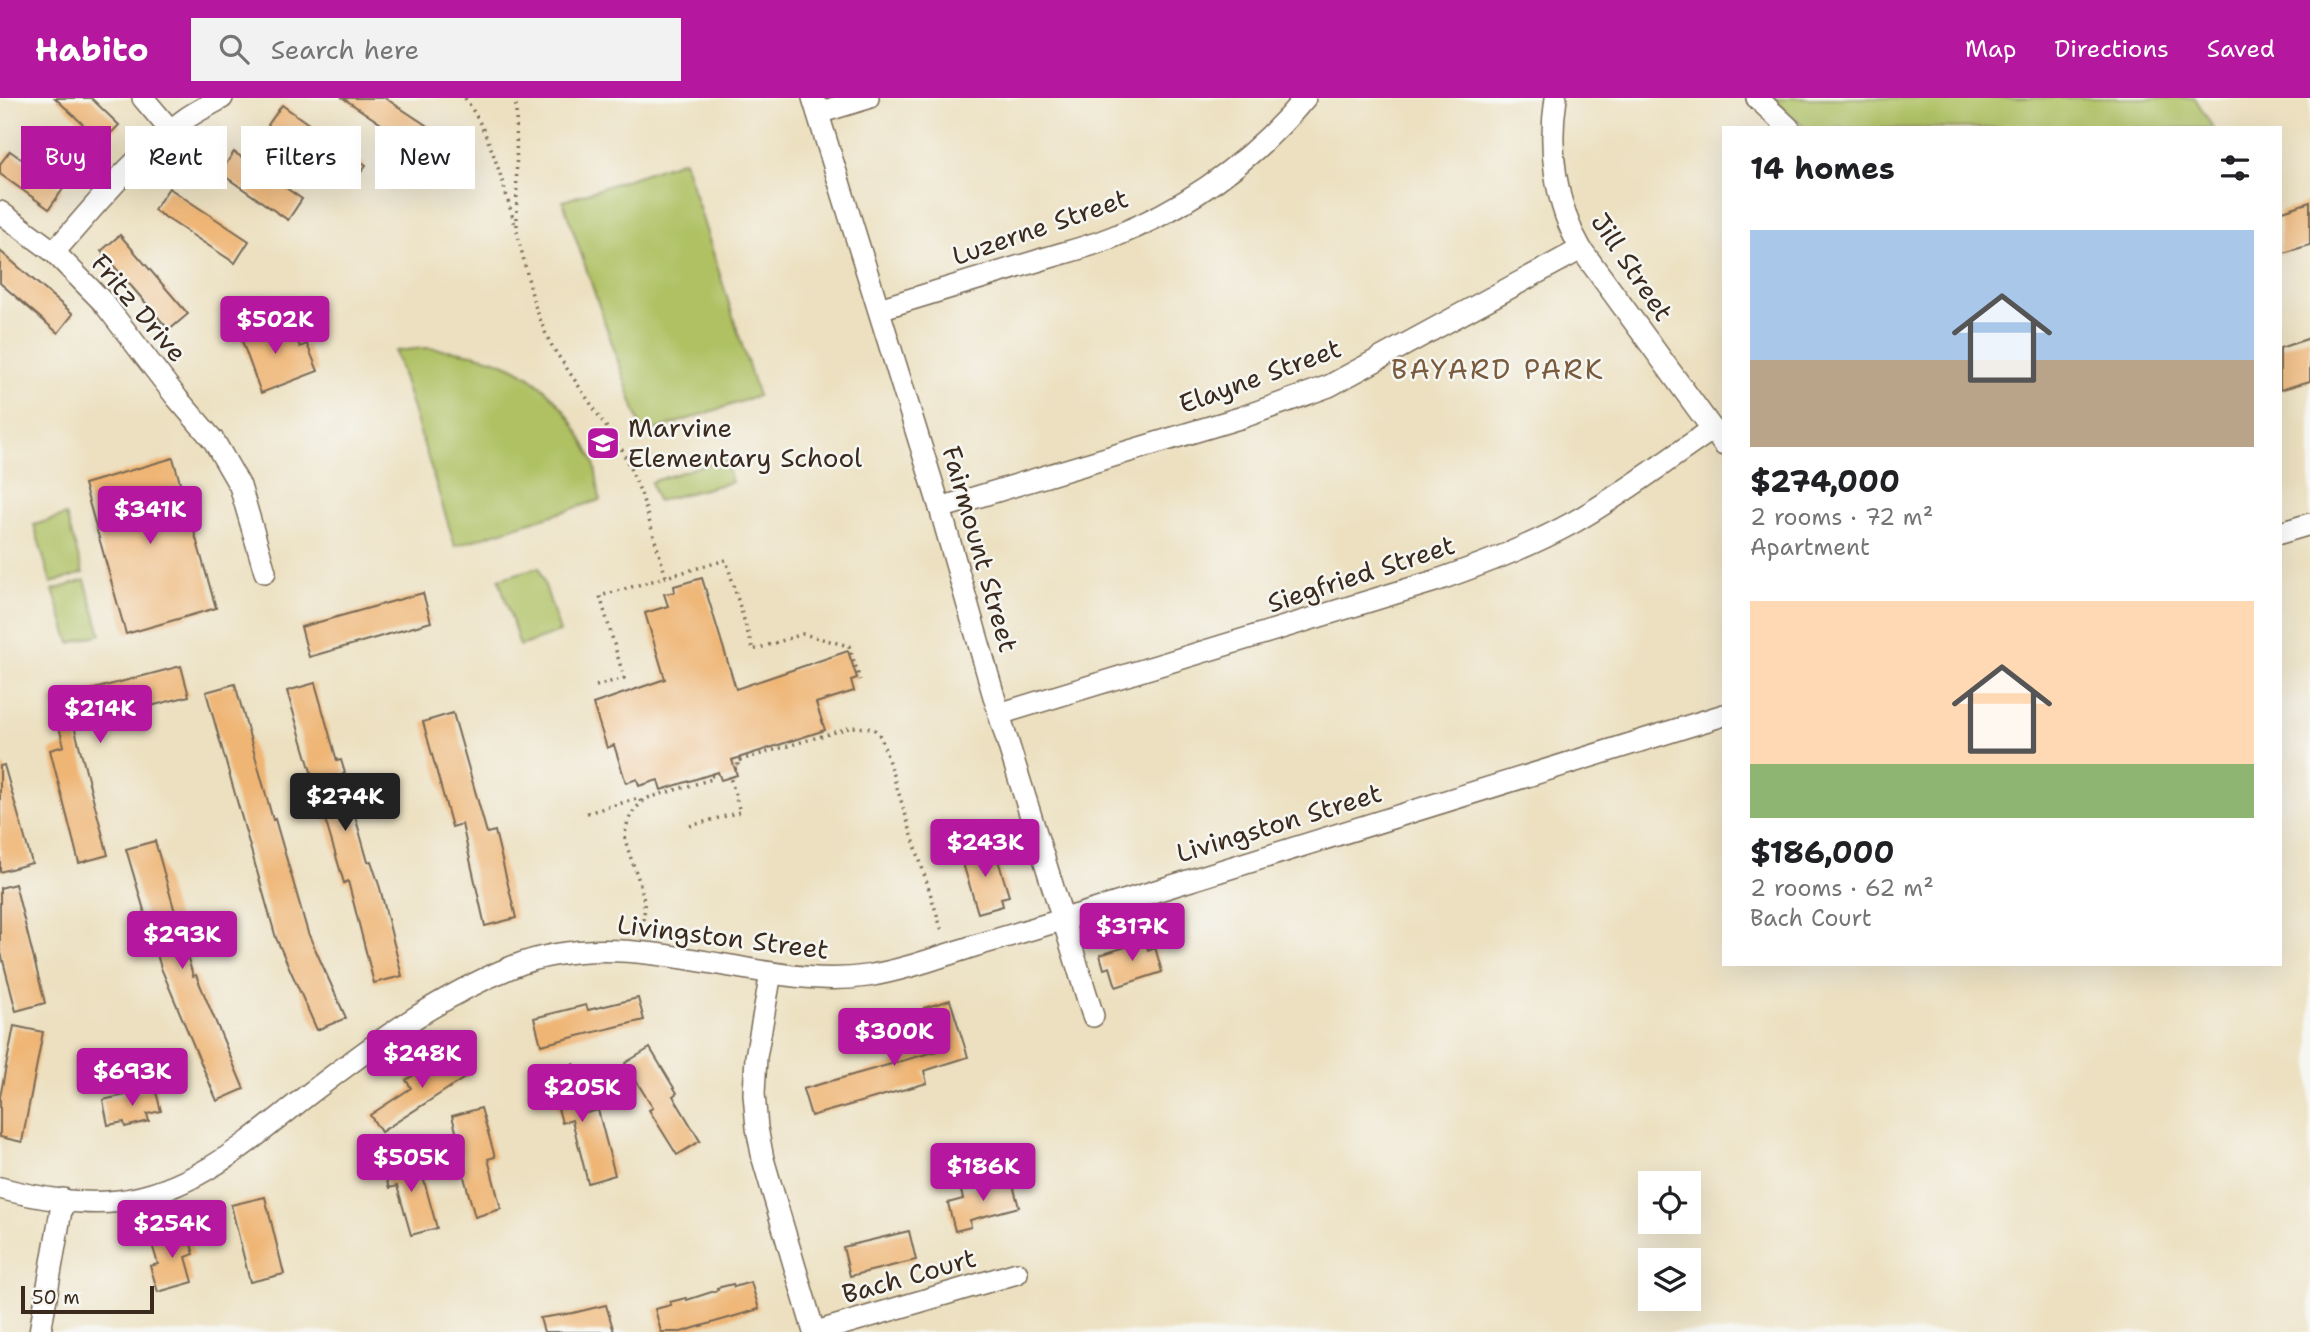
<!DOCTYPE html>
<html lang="en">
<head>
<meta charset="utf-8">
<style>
	:root { --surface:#fff; --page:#f2f2f2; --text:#202124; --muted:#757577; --accent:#b5179e }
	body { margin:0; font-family:"Shantell Sans",sans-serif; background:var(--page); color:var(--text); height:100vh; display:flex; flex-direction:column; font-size:26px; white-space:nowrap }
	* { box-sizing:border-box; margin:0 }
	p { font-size:23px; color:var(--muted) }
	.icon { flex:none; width:38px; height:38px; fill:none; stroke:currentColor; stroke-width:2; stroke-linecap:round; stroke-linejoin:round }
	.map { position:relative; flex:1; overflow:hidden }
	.sheet { position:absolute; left:1722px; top:28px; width:560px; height:840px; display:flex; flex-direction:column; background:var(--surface); border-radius:0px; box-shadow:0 7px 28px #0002 }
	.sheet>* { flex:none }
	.banner { position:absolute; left:21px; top:28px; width:665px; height:63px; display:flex; gap:14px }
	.buttons { position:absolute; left:1638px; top:1073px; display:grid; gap:14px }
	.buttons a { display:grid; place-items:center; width:63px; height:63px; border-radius:0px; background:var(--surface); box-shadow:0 7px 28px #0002; font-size:35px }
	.scale { position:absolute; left:21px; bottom:18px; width:133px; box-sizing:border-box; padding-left:7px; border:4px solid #3b2a1e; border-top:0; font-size:19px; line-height:24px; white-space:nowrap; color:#3b2a1e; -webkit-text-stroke:5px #f6f6f2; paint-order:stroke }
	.price { position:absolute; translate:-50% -60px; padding:0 16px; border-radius:7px; background:var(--accent); color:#fff; font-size:23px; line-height:46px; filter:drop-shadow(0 2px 4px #0008) }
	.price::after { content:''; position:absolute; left:50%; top:42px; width:21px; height:16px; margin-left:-10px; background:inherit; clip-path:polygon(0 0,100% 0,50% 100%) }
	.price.on { background:#222; color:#fff }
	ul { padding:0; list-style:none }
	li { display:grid; align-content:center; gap:14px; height:371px; padding:0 28px }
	li span { display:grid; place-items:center; height:217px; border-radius:0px; color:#555 }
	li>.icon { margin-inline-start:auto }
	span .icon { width:126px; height:126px; fill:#fffc; stroke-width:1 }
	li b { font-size:30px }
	h2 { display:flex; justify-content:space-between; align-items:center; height:84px; padding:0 28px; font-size:30px }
	.tag { padding:0 24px; border-radius:0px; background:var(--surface); box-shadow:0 7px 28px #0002; font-size:24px; line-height:63px }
	.tag.on { background:var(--accent); color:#fff }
	header { display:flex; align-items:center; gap:42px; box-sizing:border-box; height:98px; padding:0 35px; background:var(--accent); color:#fff }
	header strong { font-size:33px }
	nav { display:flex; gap:38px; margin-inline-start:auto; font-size:24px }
	.search { width:490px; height:63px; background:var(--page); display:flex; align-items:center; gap:18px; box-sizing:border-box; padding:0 24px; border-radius:0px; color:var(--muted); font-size:26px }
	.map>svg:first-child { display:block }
	.green { fill:#afc164; stroke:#757641; stroke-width:2 }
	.building { fill:#efb574 }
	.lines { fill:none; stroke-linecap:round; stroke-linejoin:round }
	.minor-casing { stroke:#796a57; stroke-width:24 }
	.path { stroke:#796a57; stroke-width:3.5; stroke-dasharray:2 5; stroke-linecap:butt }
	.minor { stroke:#fff; stroke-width:21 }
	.labels { text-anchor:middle; stroke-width:5; stroke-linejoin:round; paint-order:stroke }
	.street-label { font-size:26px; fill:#3b2a1e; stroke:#f6f6f2 }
	.poi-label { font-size:26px; fill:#3b2a1e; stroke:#f6f6f2; text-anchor:start }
	.neighbourhood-label { font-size:28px; letter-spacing:2px; fill:#7a5b3c; stroke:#f6f6f2 }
</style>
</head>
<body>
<header>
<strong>Habito</strong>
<div class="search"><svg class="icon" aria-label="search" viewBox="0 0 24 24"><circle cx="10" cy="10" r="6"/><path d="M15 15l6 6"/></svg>Search here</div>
<nav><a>Map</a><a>Directions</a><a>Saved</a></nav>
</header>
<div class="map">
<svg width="2310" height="1234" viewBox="0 0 2310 1234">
	<rect width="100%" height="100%" fill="#f6f6f2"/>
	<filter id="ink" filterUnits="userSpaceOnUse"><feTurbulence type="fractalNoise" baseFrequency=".0143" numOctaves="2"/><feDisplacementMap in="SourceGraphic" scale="14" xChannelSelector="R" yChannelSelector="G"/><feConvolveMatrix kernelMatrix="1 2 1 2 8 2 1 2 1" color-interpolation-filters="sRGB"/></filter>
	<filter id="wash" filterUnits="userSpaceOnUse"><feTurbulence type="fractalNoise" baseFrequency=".00686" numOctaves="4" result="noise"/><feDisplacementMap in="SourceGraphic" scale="28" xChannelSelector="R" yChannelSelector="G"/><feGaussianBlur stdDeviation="1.57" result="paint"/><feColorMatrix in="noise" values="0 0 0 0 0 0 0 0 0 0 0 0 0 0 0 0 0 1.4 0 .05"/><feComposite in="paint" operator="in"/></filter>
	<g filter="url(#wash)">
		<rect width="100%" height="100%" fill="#ece0c0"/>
		<g class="green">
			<path d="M 1773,0 L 2195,0 L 2213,30 L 1805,30 Z"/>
			<path d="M 684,62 L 758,298 L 643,336 L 563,103 Z"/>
			<path d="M 424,250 C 493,254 541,270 577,332 C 583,342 590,354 594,365 C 597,377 598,390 600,402 L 455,448 L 395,253 Z"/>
			<path d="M 725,360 L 732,384 L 657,403 L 651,384 Z"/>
			<path d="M 66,417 L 83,475 L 51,485 L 34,427 Z"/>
			<path d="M 539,469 L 560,534 L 520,548 L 499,481 Z"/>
			<path d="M 85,482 L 101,536 L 70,545 L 53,492 Z"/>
		</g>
		<g id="blocks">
			<g class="building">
				<path d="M 55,0 L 91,0 L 119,27 L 102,44 Z"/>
				<path d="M 343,0 L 385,0 L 432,31 L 418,51 Z"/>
				<path d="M 282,7 L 366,67 L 353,86 L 268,27 Z"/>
				<path d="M 10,53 L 63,91 L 49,111 L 0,76 L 0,66 Z"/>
				<path d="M 234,54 L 302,101 L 288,122 L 220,75 Z"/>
				<path d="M 169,90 L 249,143 L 235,165 L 154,112 Z"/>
				<path d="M 2310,104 L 2310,147 L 2280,156 L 2280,114 Z"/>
				<path d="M 120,137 L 188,216 L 169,232 L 101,153 Z"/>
				<path d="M 0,153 L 73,216 L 58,235 L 0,185 Z"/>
				<path d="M 264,219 L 273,241 L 294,233 L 300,249 L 307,246 L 318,273 L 261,295 L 237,229 Z"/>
				<path d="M 2310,240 L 2310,283 L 2280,292 L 2280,250 Z"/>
				<path d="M 173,360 L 216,510 L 126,536 L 84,386 Z"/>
				<path d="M 702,480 L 736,591 L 848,553 L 857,580 L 851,582 L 854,593 L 816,605 L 825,632 L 732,662 L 737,677 L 721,682 L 718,674 L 661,692 L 658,682 L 639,688 L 637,681 L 626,685 L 614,647 L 607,650 L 593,606 L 665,581 L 645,515 L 668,508 L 664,496 L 675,494 L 674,488 Z"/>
				<path d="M 423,495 L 431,524 L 309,559 L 301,529 Z"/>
				<path d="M 181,568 L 189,598 L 74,628 L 108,757 L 79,765 L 50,652 L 64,648 L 52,602 Z"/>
				<path d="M 315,585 L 337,663 L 341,662 L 345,675 L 343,676 L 368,764 L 371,763 L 380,790 L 402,878 L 374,885 L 348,783 L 344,785 L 287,593 Z"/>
				<path d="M 235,586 L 273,722 L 275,721 L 308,835 L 346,920 L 317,932 L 276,840 L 206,594 Z"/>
				<path d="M 453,615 L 487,735 L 495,733 L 516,820 L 485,828 L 462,726 L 452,729 L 423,624 Z"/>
				<path d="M 4,667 L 32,765 L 0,774 L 0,668 Z"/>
				<path d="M 155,743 L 193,878 L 196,877 L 244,991 L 217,1003 L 161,870 L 126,751 Z"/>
				<path d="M 994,749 L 1009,798 L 1001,800 L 1003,808 L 978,815 L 961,759 Z"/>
				<path d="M 15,786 L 45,905 L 16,913 L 0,851 L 0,790 Z"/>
				<path d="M 1145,843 L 1148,852 L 1155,849 L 1162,874 L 1116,889 L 1110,869 L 1104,871 L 1100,857 Z"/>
				<path d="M 638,900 L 644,922 L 541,947 L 534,920 L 586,907 L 588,912 Z"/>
				<path d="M 950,902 L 968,959 L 924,973 L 927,985 L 811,1018 L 803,991 L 937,953 L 924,910 Z"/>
				<path d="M 14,928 L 43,934 L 22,1044 L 0,1039 L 0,999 Z"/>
				<path d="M 650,950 L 677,995 L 673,998 L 700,1043 L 677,1057 L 649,1012 L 653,1010 L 625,965 Z"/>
				<path d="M 453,952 L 469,977 L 381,1034 L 370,1017 L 411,990 L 406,982 Z"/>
				<path d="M 574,966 L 587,1015 L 598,1012 L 615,1077 L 588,1085 L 572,1022 L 562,1025 L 548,973 Z"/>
				<path d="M 155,990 L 161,1013 L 147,1016 L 149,1023 L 125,1029 L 124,1024 L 108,1027 L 103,1002 Z"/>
				<path d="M 481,1010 L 495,1059 L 488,1061 L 501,1111 L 475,1119 L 461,1068 L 465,1067 L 452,1018 Z"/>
				<path d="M 408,1056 L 415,1081 L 423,1079 L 437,1130 L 411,1137 L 397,1088 L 389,1090 L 381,1064 Z"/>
				<path d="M 1011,1080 L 1019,1109 L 970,1122 L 971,1129 L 955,1133 L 948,1105 L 963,1101 L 961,1093 Z"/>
				<path d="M 265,1099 L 284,1176 L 250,1184 L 231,1107 Z"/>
				<path d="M 186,1130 L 194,1156 L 186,1159 L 193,1184 L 158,1194 L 150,1168 L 158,1166 L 150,1140 Z"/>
				<path d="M 909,1133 L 916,1162 L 850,1178 L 843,1149 Z"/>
				<path d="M 751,1184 L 759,1211 L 681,1234 L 661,1234 L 655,1211 L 671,1207 L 670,1204 L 686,1200 L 687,1202 L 718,1192 L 717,1190 L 733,1186 L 734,1189 Z"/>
				<path d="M 606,1207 L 614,1234 L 544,1234 L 540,1220 L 573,1215 Z"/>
			</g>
		</g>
	</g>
	<g filter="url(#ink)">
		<use href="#blocks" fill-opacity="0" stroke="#796a57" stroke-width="2"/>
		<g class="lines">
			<g class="minor-casing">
				<g id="minor">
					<path d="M 143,0 L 171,33"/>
					<path d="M 813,0 L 940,410 L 999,616 L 1093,918"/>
					<path d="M 1556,0 C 1548,51 1555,106 1581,151 L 1724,347"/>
					<path d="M 1757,0 L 1789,30"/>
					<path d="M 818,15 L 868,0"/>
					<path d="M 0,114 L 54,154 L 103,204 L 177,300 L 214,343 L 240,388 L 265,474"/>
					<path d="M 54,154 C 95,108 134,58 184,22 C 196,13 210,7 222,0"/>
					<path d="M 879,211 C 931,195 984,179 1037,163 C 1062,155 1089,149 1113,139 C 1188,109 1253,62 1305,0"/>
					<path d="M 940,410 L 1243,319 L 1329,288 L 1581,151"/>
					<path d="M 2280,435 L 2310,426"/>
					<path d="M 999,616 L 1435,483 C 1483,466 1529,449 1574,424 C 1622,397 1667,362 1713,331"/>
					<path d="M 771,875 L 756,959 L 754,996 L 757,1030 L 763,1061 L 814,1234"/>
					<path d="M 0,1090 C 33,1099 84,1108 119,1103 C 196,1093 251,1041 309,996 C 373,947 437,899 512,869 C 589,838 669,858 748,871 C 788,878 827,884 867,878 C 904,872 939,859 974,848 C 1036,830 1098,811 1159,792 C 1348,733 1536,675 1724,617"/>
					<path d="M 40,1234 L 63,1101"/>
					<path d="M 816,1234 L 1017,1175"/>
				</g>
			</g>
			<g class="path">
				<path d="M 465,0 C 492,39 502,83 515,127"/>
				<path d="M 516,0 L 517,134 L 534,205 L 545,234 L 553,250 L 622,352 L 641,395 L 666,479 L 726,462 L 753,552 L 803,536 L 849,548 L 860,582"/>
				<path d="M 596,588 L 624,580 L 600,498 L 666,479"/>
				<path d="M 735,671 L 739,670 L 737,663 L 852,629 L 873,630 L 881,639 L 943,836"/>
				<path d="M 587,715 L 639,700 L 641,704"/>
				<path d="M 690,728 L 740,714 L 730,679"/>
				<path d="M 636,834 C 658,811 630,767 625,740 C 625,723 634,709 648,700 L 712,681 L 711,678 L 719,676"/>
			</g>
			<use href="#minor" class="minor"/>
		</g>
	</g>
	<defs>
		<g id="school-square" transform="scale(1.75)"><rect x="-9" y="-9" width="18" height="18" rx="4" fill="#b5179e" stroke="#f6f6f2"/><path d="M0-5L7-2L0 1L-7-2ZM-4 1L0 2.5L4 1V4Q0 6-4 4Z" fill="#fff"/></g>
	</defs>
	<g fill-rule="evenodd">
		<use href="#school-square" x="603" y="345"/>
	</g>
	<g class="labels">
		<g class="street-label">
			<text transform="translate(1040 129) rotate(-19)" y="9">Luzerne Street</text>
			<text transform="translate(1632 169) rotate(56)" y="9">Jill Street</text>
			<text transform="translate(139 210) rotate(50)" y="9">Fritz Drive</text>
			<text transform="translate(1260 278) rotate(-20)" y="9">Elayne Street</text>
			<text transform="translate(980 451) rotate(74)" y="9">Fairmount Street</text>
			<text transform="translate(1361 476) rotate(-18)" y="9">Siegfried Street</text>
			<text transform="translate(1279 725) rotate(-17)" y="9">Livingston Street</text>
			<text transform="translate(723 839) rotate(7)" y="9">Livingston Street</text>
			<text transform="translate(909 1178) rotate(-16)" y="9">Bach Court</text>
		</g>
		<g class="poi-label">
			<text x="628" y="339">Marvine<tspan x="628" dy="30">Elementary School</tspan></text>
		</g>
		<g class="neighbourhood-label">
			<text x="1498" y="281">BAYARD PARK</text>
		</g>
	</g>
</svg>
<div class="buttons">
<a><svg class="icon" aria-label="locate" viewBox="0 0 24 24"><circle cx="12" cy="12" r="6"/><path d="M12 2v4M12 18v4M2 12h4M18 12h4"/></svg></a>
<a><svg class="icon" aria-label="layers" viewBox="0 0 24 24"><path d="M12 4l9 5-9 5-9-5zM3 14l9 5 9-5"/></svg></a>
</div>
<div class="scale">50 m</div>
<b class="price" style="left:275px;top:258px">$502K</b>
<b class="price" style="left:150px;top:448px">$341K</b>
<b class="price" style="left:100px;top:647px">$214K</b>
<b class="price on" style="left:345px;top:735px">$274K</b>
<b class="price" style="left:985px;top:781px">$243K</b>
<b class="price" style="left:1132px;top:865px">$317K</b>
<b class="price" style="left:182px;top:873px">$293K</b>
<b class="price" style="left:894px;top:970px">$300K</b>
<b class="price" style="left:422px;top:992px">$248K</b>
<b class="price" style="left:132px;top:1010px">$693K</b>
<b class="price" style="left:582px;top:1026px">$205K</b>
<b class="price" style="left:411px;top:1096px">$505K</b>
<b class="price" style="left:983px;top:1105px">$186K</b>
<b class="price" style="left:172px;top:1162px">$254K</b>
<div class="banner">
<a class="tag on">Buy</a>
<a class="tag">Rent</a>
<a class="tag">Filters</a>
<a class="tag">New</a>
</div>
<section class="sheet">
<h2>14 homes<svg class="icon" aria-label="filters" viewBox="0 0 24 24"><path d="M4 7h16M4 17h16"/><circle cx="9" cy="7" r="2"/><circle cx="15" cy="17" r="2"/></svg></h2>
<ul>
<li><span style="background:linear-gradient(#a9c7e8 60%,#b9a48a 0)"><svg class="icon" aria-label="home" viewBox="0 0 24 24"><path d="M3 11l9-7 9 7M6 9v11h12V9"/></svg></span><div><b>$274,000</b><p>2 rooms · 72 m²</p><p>Apartment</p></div></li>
<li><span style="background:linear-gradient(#ffd9b3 75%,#8fb573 0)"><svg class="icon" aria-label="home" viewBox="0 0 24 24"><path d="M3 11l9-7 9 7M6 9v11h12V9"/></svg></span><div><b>$186,000</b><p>2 rooms · 62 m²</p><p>Bach Court</p></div></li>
</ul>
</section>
</div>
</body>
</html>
